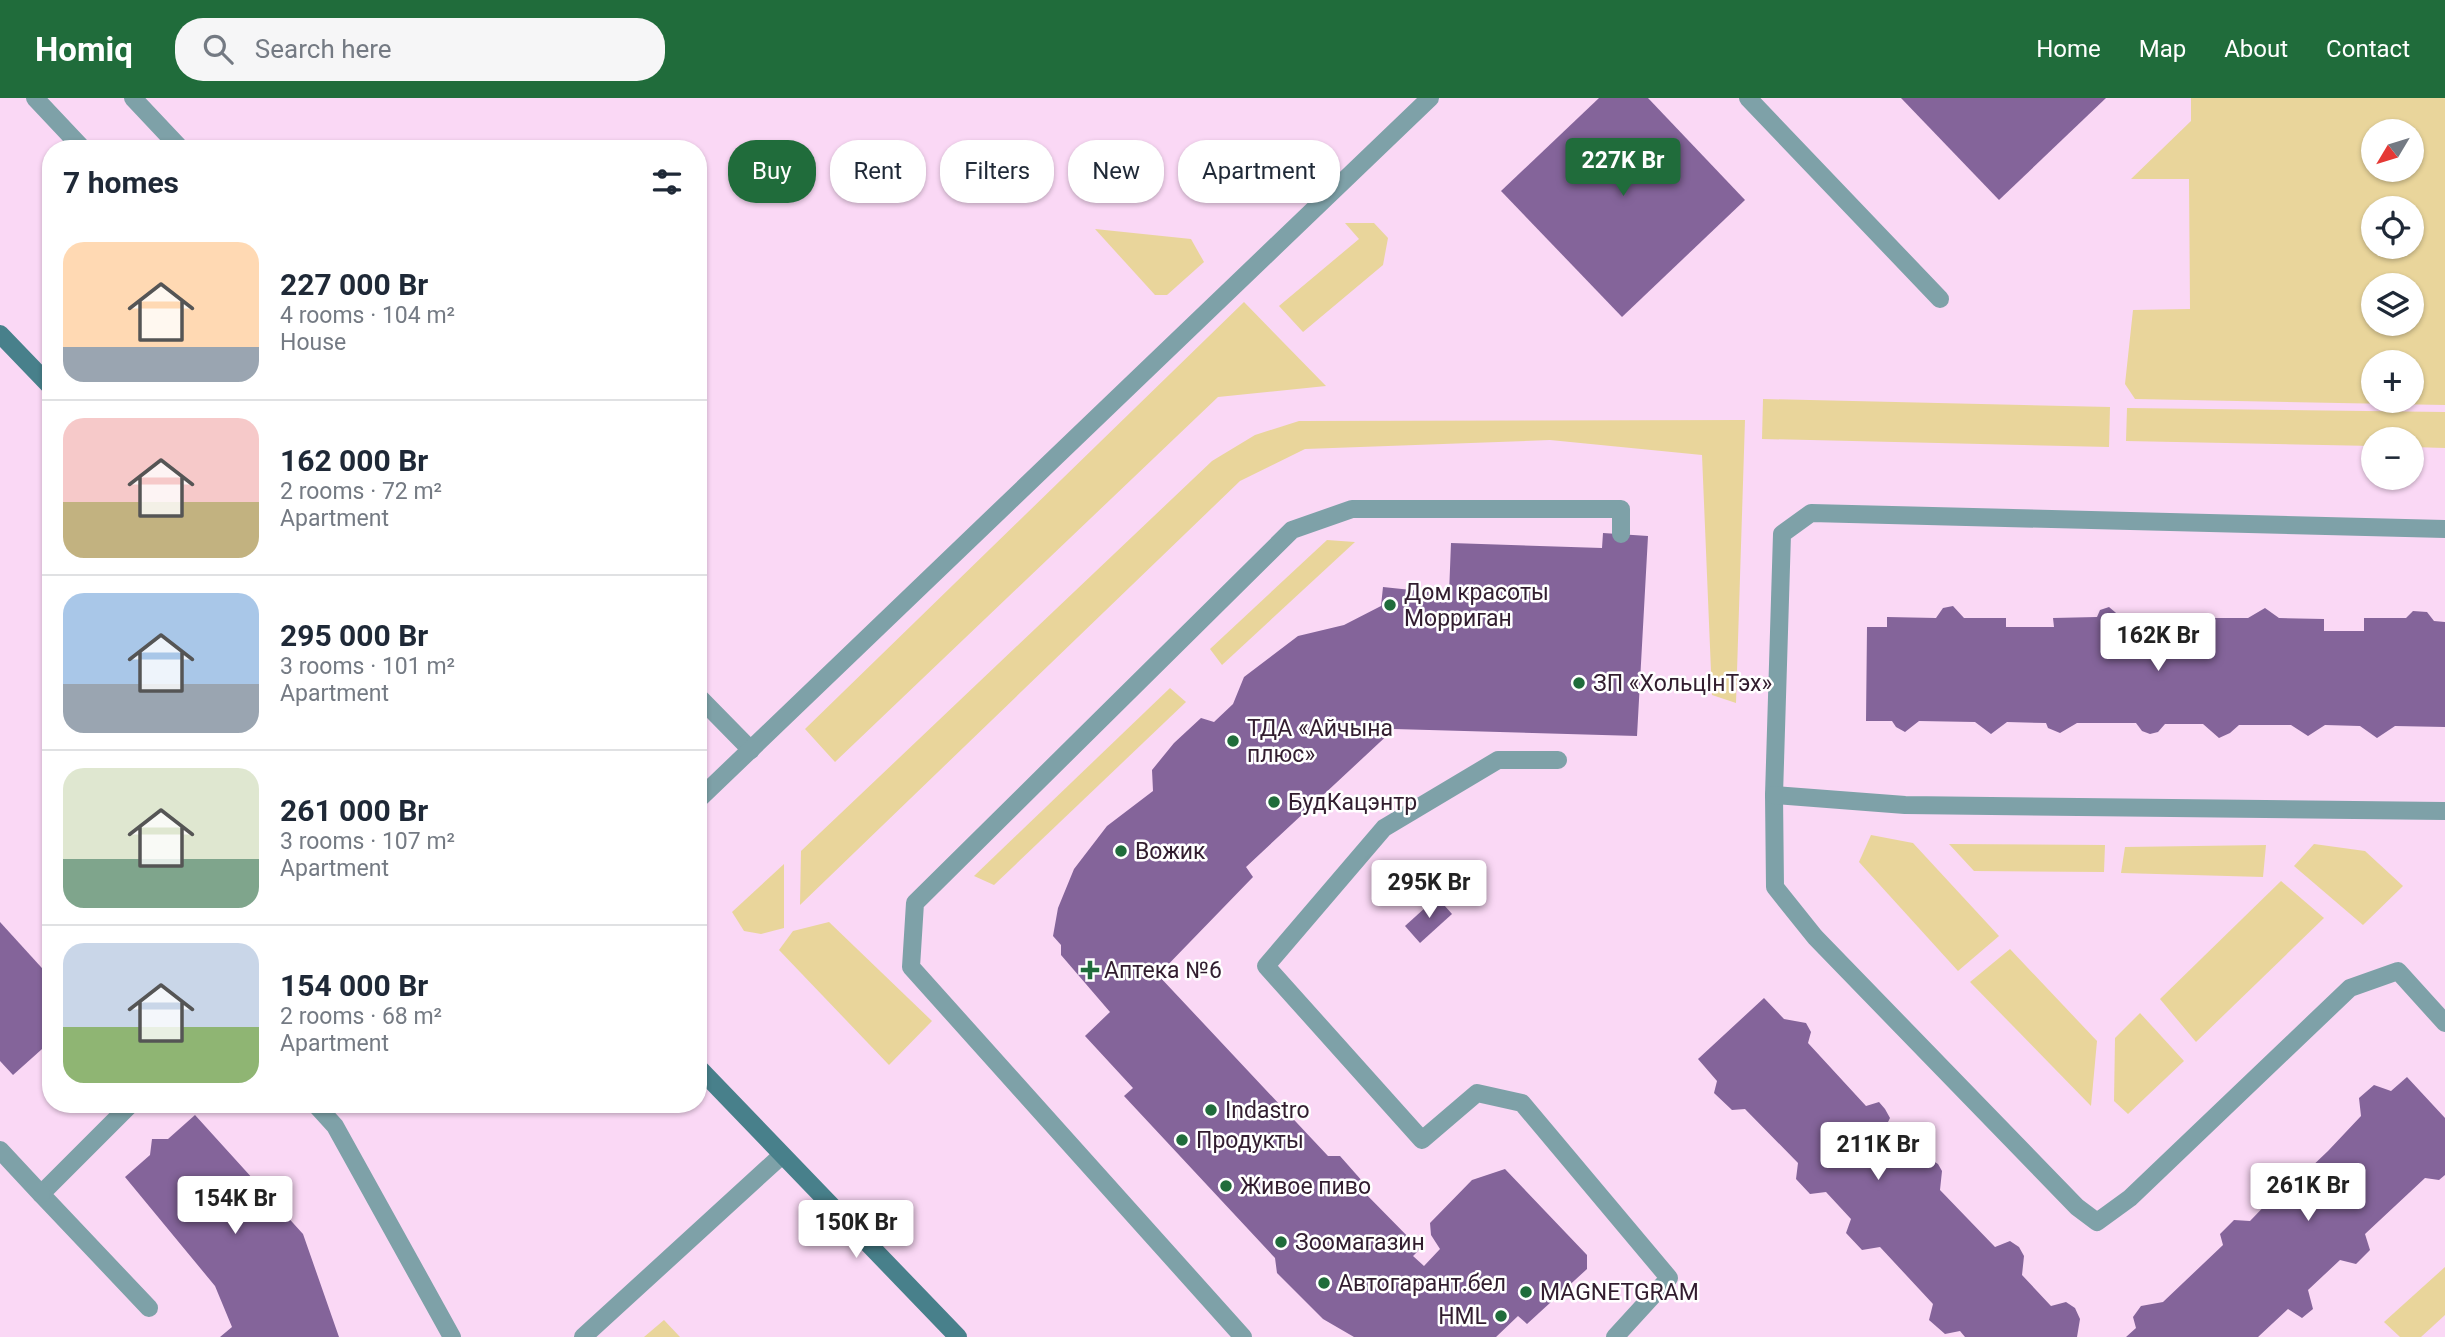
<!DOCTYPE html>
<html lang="en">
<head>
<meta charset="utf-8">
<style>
	:root { --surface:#fff; --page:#f6f6f7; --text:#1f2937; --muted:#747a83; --line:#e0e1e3; --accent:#206c3b }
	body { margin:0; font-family:Roboto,sans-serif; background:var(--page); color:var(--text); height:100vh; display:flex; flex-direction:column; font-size:26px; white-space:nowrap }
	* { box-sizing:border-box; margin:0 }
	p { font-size:23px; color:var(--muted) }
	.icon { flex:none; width:38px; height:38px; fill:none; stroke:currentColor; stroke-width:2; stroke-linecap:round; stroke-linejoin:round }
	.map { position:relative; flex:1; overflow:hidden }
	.drawer { position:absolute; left:42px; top:42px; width:665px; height:973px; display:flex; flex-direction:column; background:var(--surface); border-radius:28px; box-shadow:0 2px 5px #0004 }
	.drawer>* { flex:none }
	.top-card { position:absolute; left:728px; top:42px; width:665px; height:63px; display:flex; gap:14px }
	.needle { width:46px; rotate:232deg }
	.fabs { position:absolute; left:2361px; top:21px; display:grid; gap:14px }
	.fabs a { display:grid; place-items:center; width:63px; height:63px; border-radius:50%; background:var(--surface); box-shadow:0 2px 5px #0004; font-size:35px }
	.price { position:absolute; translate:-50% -60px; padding:0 16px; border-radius:7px; background:#fff; color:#222; font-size:23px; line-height:46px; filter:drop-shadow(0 2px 4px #0008) }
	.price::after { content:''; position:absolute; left:50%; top:42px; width:21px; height:16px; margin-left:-10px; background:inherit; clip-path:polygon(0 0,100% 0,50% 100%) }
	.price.current { background:var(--accent); color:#fff }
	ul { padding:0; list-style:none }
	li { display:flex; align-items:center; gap:21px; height:175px; padding:0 21px }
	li+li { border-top:2px solid var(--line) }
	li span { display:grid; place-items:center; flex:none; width:196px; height:140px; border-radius:21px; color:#555 }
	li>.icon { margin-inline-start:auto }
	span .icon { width:84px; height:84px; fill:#fffc; stroke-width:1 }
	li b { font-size:30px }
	h2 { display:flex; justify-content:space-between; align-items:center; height:84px; padding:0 21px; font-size:30px }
	.chip { padding:0 24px; border-radius:28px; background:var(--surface); box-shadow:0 2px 5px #0004; font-size:24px; line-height:63px }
	.chip.current { background:var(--accent); color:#fff }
	header { display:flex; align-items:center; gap:42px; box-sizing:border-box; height:98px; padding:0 35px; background:var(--accent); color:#fff }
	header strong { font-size:33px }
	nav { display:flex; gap:38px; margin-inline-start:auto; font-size:24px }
	.search { width:490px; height:63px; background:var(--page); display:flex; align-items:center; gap:18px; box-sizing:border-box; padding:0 24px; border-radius:28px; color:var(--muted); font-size:26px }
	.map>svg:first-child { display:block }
	.green { fill:#e9d59b; fill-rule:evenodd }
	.building { fill:#84649a }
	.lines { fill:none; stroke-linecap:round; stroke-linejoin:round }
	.service { stroke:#7ea1a8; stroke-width:18 }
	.secondary { stroke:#48808b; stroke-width:18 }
	.poi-dot { fill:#206c3b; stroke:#fff; stroke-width:2.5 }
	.labels { text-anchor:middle; stroke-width:5; stroke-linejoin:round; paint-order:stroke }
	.poi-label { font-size:23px; fill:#321d2f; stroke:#fff; text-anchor:start }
</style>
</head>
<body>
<header>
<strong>Homiq</strong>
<div class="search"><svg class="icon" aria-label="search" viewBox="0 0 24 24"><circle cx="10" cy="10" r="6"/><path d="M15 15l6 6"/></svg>Search here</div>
<nav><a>Home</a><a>Map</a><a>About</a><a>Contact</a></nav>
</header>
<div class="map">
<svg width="2445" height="1239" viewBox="0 0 2445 1239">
	<rect width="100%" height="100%" fill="#fad8f5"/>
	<g class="green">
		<path d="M 2191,0 L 2445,0 L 2445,307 L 2135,301 L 2125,286 L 2133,212 L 2190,211 L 2189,81 L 2131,81 L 2191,23 ZM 2373,33 L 2412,33 L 2412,72 L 2373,72 ZM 2373,110 L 2412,110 L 2412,149 L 2373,149 ZM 2373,187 L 2412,187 L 2412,226 L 2373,226 ZM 2373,264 L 2412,264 L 2412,303 L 2373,303 Z"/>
		<path d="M 1345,125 L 1374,125 L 1388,140 L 1383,167 L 1303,234 L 1279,208 L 1359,141 Z"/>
		<path d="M 1095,131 L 1191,141 L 1204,164 L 1167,197 L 1155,197 Z"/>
		<path d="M 1244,204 L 1326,288 L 1218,299 L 835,664 L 805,631 Z"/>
		<path d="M 1763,301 L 2110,309 L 2109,349 L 1762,341 Z"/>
		<path d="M 2127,310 L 2445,314 L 2445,350 L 2412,349 L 2412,341 L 2373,341 L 2373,348 L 2126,343 Z"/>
		<path d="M 1745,322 L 1736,605 L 1712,597 L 1702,357 L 1550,342 L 1305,351 L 1240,383 L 800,807 L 801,753 L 1212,363 L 1255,337 L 1299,323 Z"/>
		<path d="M 1327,442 L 1355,444 L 1222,567 L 1210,551 Z"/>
		<path d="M 1170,590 L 1186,604 L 994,787 L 974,778 Z"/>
		<path d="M 1871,737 L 1913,745 L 1999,838 L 1958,873 L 1859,764 Z"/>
		<path d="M 1949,746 L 2105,747 L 2104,774 L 1974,773 Z"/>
		<path d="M 2314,746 L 2365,753 L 2403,788 L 2363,827 L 2294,768 Z"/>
		<path d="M 2266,747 L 2263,779 L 2121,775 L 2125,749 Z"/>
		<path d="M 784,766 L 784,830 L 761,836 L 744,833 L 732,814 Z"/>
		<path d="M 2281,783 L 2324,820 L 2196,944 L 2160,901 Z"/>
		<path d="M 829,824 L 932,923 L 889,967 L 779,852 L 793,833 Z"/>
		<path d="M 2010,851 L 2097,943 L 2091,1008 L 1970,884 Z"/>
		<path d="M 2140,915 L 2184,963 L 2128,1016 L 2114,1003 L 2115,940 Z"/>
		<path d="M 2445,1169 L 2445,1217 L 2421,1239 L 2400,1239 L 2384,1224 Z"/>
		<path d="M 664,1222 L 680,1239 L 644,1239 Z"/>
	</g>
	<g class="building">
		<path d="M 1599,0 L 1648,0 L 1745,102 L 1622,219 L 1501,93 Z"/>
		<path d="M 1901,0 L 2106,0 L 1999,102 Z"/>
		<path d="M 1603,435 L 1648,438 L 1637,638 L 1394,631 L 1246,769 L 1253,779 L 1158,877 L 1328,1058 L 1340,1058 L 1363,1084 L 1360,1090 L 1420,1151 L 1413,1158 L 1424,1168 L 1440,1151 L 1431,1137 L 1430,1125 L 1472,1082 L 1505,1071 L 1587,1157 L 1587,1171 L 1527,1226 L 1518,1218 L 1496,1239 L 1354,1239 L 1323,1221 L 1277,1175 L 1275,1160 L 1124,998 L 1133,990 L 1085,938 L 1110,914 L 1061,857 L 1061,847 L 1053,838 L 1058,810 L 1074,771 L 1107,728 L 1153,693 L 1152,672 L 1174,645 L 1201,620 L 1214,624 L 1233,606 L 1244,579 L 1298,538 L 1344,527 L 1381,508 L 1383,489 L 1449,496 L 1451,445 L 1602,450 Z"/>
		<path d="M 1953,508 L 1964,520 L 2006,520 L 2006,529 L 2054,529 L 2053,520 L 2097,519 L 2100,512 L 2109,509 L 2122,520 L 2161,521 L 2161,531 L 2211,532 L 2211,520 L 2248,520 L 2265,510 L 2279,520 L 2324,521 L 2324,533 L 2364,533 L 2364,520 L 2406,520 L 2413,513 L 2427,514 L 2434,523 L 2445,524 L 2445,629 L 2395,628 L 2377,640 L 2360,628 L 2325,627 L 2308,638 L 2291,627 L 2239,627 L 2230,635 L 2219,640 L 2203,626 L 2165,626 L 2158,634 L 2150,636 L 2142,633 L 2136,625 L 2077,625 L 2060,635 L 2048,630 L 2046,625 L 2007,624 L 1991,636 L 1975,624 L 1919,623 L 1905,634 L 1896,629 L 1892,623 L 1866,623 L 1867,529 L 1887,529 L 1887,519 L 1936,520 L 1943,510 Z"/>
		<path d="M 1437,799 L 1452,816 L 1420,845 L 1405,828 Z"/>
		<path d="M 0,824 L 51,880 L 51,943 L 13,977 L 0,963 Z"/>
		<path d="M 1764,900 L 1784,921 L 1806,925 L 1811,934 L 1808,945 L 1866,1008 L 1879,1004 L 1885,1011 L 1890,1020 L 1885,1030 L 1915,1062 L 1930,1061 L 1938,1066 L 1942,1073 L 1940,1092 L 1995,1149 L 2010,1143 L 2019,1149 L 2024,1158 L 2022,1177 L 2051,1208 L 2066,1204 L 2075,1210 L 2080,1221 L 2077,1239 L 1965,1239 L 1960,1233 L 1945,1236 L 1929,1222 L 1933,1206 L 1880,1149 L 1862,1152 L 1846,1135 L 1851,1121 L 1826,1094 L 1810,1096 L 1796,1081 L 1798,1065 L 1745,1011 L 1732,1012 L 1714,995 L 1717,983 L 1698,961 Z"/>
		<path d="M 2407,979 L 2445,1020 L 2445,1077 L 2439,1082 L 2425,1080 L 2365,1136 L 2370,1152 L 2356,1166 L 2340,1162 L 2308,1192 L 2313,1211 L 2302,1220 L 2288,1211 L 2258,1239 L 2126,1239 L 2136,1230 L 2133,1219 L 2141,1208 L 2163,1204 L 2223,1147 L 2220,1136 L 2234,1122 L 2250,1123 L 2277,1095 L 2274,1083 L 2288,1069 L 2307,1073 L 2328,1053 L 2361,1018 L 2359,1000 L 2374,987 L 2391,993 Z"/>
		<path d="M 195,1017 L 303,1136 L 339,1239 L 220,1239 L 232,1229 L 215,1188 L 125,1079 L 150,1057 L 152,1041 L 168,1041 Z"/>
	</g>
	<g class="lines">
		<g class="service">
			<path d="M 35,0 L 83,51"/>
			<path d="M 133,0 L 181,51"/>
			<path d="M 1748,0 L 1940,201"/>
			<path d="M 2445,431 L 1811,415 L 1782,436 L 1774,697 L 1775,789 L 1815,839 L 2077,1109 L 2097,1124 L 2130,1100 L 2350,890 L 2398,873 L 2445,925"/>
			<path d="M 698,598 L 751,652"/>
			<path d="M 1558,662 L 1498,662 L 1384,730 L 1266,868 L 1422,1042 L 1477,995 L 1522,1005 L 1669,1180 L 1615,1239"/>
			<path d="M 1774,697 L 1905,707 L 2445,713"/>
			<path d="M 698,702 L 1430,0"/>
			<path d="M 131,1006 L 41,1096 L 149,1210"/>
			<path d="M 315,1006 L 335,1028 L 452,1239"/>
			<path d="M 0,1052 L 41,1096"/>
			<path d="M 583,1239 L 781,1058"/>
			<path d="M 1243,1239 L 911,869 L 915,805 L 1292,432 L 1352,411 L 1621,411 L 1621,436"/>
		</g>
		<g class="secondary">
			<path d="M 0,236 L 51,289"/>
			<path d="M 698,969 L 958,1239"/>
		</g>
	</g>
	<g class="poi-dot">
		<circle cx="1390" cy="507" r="7"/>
		<circle cx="1579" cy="585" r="7"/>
		<circle cx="1233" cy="643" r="7"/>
		<circle cx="1274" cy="704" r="7"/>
		<circle cx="1121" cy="753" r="7"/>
		<path d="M1086.5 861.5h7v7h7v7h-7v7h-7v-7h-7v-7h7z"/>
		<circle cx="1211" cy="1012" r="7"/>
		<circle cx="1182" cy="1042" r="7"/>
		<circle cx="1226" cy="1088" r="7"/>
		<circle cx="1281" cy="1144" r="7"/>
		<circle cx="1324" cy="1185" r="7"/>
		<circle cx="1526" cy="1194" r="7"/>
		<circle cx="1501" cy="1218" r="7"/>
	</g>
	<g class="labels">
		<g class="poi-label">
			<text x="1404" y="502">Дом красоты<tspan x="1404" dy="26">Морриган</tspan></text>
			<text x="1593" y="593">ЗП «ХольцIнТэх»</text>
			<text x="1247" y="638">ТДА «Айчына<tspan x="1247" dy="26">плюс»</tspan></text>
			<text x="1288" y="712">БудКацэнтр</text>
			<text x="1135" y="761">Вожик</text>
			<text x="1104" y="880">Аптека №6</text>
			<text x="1225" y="1020">Indastro</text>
			<text x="1196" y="1050">Продукты</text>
			<text x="1240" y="1096">Живое пиво</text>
			<text x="1295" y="1152">Зоомагазин</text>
			<text x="1338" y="1193">Автогарант.бел</text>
			<text x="1540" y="1202">MAGNETGRAM</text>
			<text x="1487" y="1226" text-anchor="end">HML</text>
		</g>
	</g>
</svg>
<div class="fabs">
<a><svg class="needle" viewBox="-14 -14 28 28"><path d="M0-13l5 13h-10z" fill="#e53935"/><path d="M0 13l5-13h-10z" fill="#747a83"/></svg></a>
<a><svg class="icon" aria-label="locate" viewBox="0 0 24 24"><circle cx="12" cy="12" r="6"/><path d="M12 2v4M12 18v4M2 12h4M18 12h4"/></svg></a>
<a><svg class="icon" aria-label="layers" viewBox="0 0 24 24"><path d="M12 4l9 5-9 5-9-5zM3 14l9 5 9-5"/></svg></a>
<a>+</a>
<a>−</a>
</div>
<b class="price current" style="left:1623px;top:100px">227K Br</b>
<b class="price" style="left:2158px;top:575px">162K Br</b>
<b class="price" style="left:1429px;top:822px">295K Br</b>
<b class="price" style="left:1878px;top:1084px">211K Br</b>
<b class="price" style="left:2308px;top:1125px">261K Br</b>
<b class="price" style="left:235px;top:1138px">154K Br</b>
<b class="price" style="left:856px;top:1162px">150K Br</b>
<div class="top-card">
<a class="chip current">Buy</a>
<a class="chip">Rent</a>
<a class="chip">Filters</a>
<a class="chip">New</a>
<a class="chip">Apartment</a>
</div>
<section class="drawer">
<h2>7 homes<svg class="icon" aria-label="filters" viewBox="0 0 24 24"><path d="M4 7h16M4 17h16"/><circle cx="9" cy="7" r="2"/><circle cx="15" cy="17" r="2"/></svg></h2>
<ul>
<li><span style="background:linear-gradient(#ffd9b3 75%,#9aa5b1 0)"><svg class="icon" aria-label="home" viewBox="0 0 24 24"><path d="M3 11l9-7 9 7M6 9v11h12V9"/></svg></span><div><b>227 000 Br</b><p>4 rooms · 104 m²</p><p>House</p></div></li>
<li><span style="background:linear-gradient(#f6c9c9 60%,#c2b280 0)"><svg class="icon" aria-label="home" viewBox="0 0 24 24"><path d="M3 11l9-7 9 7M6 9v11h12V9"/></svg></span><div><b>162 000 Br</b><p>2 rooms · 72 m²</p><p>Apartment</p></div></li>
<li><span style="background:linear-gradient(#a9c7e8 65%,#9aa5b1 0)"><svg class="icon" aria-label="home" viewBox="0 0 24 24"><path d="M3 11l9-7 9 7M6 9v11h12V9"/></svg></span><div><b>295 000 Br</b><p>3 rooms · 101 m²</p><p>Apartment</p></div></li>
<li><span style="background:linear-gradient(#dfe7d0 65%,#7fa58c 0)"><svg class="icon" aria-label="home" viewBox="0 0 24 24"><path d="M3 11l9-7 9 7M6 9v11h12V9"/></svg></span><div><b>261 000 Br</b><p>3 rooms · 107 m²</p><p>Apartment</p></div></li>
<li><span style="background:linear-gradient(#c9d6e8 60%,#8fb573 0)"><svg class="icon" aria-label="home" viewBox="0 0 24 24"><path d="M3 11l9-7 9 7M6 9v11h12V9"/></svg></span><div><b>154 000 Br</b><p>2 rooms · 68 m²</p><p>Apartment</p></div></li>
</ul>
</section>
</div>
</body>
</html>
